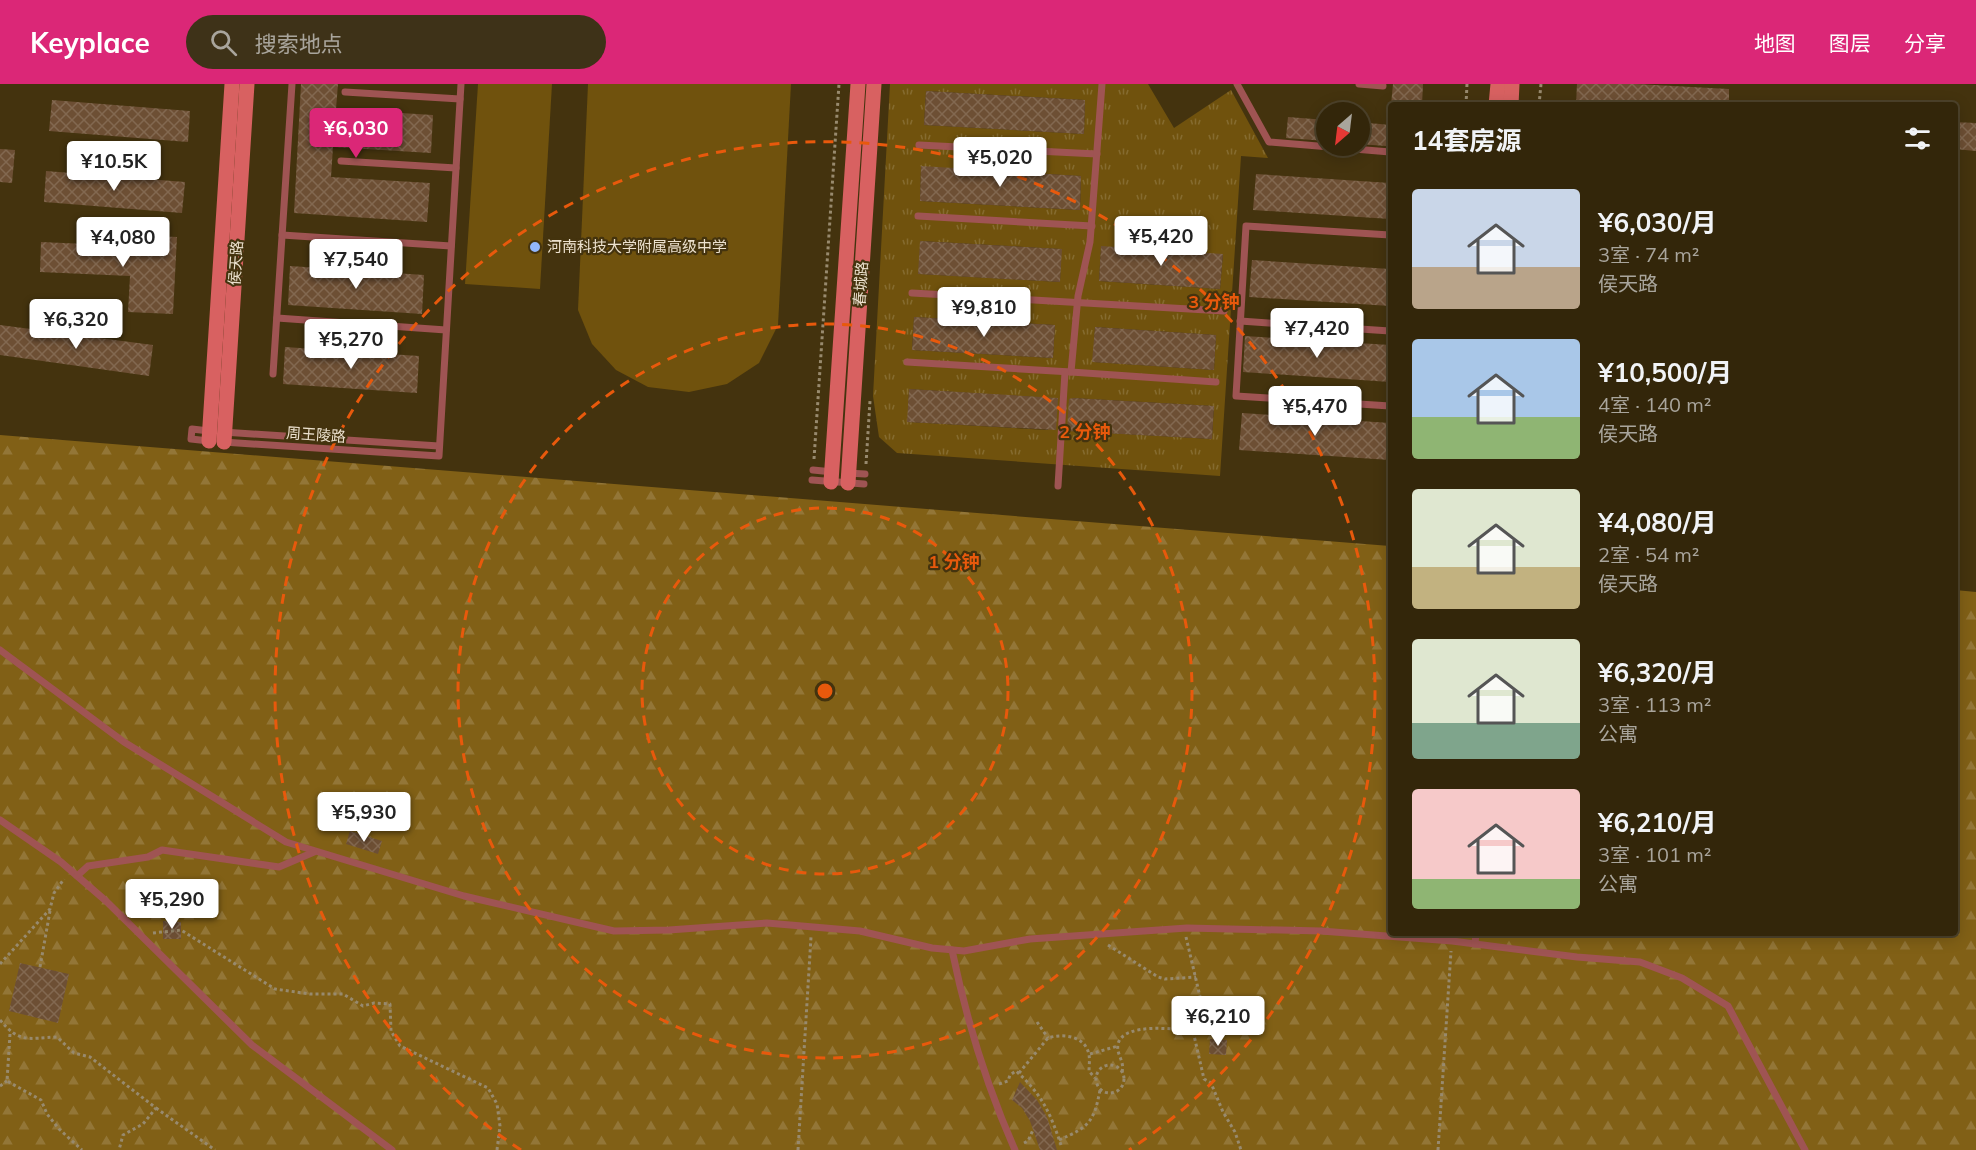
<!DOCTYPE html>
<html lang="zh">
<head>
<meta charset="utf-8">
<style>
	:root { --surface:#33260a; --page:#3e3218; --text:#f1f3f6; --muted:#a9a59c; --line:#4e432b; --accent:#db2777 }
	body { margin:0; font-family:Mulish,"Noto Sans SC",sans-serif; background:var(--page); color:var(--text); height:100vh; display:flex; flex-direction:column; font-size:22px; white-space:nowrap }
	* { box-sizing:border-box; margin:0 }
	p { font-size:20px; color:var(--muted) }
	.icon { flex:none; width:33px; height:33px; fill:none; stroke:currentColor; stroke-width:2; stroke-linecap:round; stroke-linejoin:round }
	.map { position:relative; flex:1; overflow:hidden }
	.details { position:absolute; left:1388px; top:18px; width:570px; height:834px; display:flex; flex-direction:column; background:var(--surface); border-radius:6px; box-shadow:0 3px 15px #0003,0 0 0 2px var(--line) }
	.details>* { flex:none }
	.needle { width:39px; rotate:208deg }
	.buttons { position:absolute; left:1316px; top:18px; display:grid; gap:12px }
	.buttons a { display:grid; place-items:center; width:54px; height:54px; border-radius:50%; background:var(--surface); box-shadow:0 3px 15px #0003,0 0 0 2px var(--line); font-size:30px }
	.price { position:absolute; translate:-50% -51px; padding:0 14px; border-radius:6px; background:#fff; color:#222; font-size:20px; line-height:39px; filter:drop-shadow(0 2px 3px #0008) }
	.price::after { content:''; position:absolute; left:50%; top:36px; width:18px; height:14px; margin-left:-9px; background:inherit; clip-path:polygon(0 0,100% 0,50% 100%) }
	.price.active { background:var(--accent); color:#fff }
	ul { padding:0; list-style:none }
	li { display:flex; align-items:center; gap:18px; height:150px; padding:0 24px }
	li span { display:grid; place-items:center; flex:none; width:168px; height:120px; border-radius:6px; color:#555 }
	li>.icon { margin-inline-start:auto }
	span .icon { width:72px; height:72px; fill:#fffc; stroke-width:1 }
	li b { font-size:26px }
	h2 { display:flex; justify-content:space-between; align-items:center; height:72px; padding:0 24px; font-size:26px }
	header { display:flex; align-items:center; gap:36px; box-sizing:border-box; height:84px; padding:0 30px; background:var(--accent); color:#fff }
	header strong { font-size:28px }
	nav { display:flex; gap:33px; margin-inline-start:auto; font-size:21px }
	.search { width:420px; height:54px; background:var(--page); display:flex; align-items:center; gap:15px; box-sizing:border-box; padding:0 21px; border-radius:33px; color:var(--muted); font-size:22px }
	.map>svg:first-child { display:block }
	.grass { fill:url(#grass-tufts); fill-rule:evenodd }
	.forest { fill:url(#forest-firs) }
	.pitch { fill:#70520d }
	.building { fill:url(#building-cross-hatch) }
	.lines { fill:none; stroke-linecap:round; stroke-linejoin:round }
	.path { stroke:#988a6e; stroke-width:3; stroke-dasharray:3 3; stroke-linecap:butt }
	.lane { stroke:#9f5453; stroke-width:7 }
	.secondary { stroke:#d86161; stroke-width:15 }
	.ring { fill:none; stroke:#e8590c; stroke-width:3; stroke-dasharray:10 8 }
	.poi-dot { fill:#92b7fd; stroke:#44330e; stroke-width:2 }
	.labels { text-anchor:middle; stroke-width:4.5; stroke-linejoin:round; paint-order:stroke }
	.poi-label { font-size:15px; fill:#ece1ce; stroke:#44330e; text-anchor:start }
	.street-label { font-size:15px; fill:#ece1ce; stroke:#44330e }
	.centre { fill:#e8590c; stroke:#44330e; stroke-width:3 }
	.ring-label { font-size:18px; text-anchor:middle; font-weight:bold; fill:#e8590c; stroke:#44330e; stroke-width:4.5; stroke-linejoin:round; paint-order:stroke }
</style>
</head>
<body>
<header>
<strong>Keyplace</strong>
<div class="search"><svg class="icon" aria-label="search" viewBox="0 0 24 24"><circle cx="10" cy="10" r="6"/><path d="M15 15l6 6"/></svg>搜索地点</div>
<nav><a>地图</a><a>图层</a><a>分享</a></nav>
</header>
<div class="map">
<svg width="1976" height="1066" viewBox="0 0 1976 1066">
	<defs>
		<pattern id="grass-tufts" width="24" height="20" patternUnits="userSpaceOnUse" patternTransform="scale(1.5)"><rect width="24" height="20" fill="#70520d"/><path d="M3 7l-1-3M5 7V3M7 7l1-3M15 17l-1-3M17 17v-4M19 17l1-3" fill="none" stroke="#856b2f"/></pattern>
		<pattern id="forest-firs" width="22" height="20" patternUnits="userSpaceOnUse" patternTransform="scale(1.5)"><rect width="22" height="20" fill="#816016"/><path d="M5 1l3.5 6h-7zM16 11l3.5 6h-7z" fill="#937637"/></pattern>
		<pattern id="building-cross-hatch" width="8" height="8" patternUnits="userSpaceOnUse" patternTransform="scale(1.5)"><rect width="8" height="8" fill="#6d4f34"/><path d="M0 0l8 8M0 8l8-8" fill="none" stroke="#826850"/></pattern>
	</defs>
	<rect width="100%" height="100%" fill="#44330e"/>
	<path class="grass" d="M 890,0 L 1148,0 L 1174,44 L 1231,6 L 1268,74 L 1241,72 L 1220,392 L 897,369 L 879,353 L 873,312 ZM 926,7 L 1085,16 L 1084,50 L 924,41 ZM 921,83 L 1081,92 L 1080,126 L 920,117 ZM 921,157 L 1061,165 L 1060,198 L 919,190 ZM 1101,163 L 1223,171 L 1220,205 L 1099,197 ZM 914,233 L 1055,241 L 1053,274 L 912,266 ZM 1095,243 L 1216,251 L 1214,286 L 1093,278 ZM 909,305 L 1050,314 L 1048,346 L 908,338 ZM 1073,314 L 1214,322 L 1212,355 L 1071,347 Z"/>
	<path class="forest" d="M 0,351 L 1390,462 L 1390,849 L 1954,849 L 1955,506 L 1976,508 L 1976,1066 L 0,1066 Z"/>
	<g class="pitch">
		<path d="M 478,0 L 552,0 L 540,205 L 465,200 Z"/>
		<path d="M 588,0 L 791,0 L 778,241 L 759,279 L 727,300 L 689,308 L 648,303 L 616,286 L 592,260 L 578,226 Z"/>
	</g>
	<g class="building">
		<path d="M 301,0 L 338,0 L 336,25 L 433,31 L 431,69 L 333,63 L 331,93 L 430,99 L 427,138 L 294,129 Z"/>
		<path d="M 1393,0 L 1423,0 L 1422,21 L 1391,21 Z"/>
		<path d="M 1577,0 L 1636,0 L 1729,5 L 1729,21 L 1576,21 Z"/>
		<path d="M 926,7 L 1085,16 L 1084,50 L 924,41 Z"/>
		<path d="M 52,16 L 190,27 L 188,58 L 49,47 Z"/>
		<path d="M 1288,33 L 1326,36 L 1326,57 L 1286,54 Z"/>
		<path d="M 1359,38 L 1390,41 L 1390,53 L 1386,53 L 1386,62 L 1359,60 Z"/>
		<path d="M 1954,38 L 1976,39 L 1976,67 L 1954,65 Z"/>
		<path d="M 0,65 L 15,66 L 12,99 L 0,98 Z"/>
		<path d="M 921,82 L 1081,92 L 1080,126 L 920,117 Z"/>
		<path d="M 46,87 L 185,98 L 182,129 L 44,118 Z"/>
		<path d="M 1256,90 L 1390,99 L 1390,135 L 1253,126 Z"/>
		<path d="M 132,151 L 177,153 L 173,230 L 128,228 L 130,192 L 40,188 L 41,158 L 131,162 Z"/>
		<path d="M 920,157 L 1062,165 L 1060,198 L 918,190 Z"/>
		<path d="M 1101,162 L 1223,170 L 1220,205 L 1099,197 Z"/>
		<path d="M 1252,176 L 1390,185 L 1390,222 L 1249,213 Z"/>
		<path d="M 290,182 L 424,191 L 422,230 L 288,221 Z"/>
		<path d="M 914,233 L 1055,241 L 1053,274 L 912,266 Z"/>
		<path d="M 0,241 L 153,261 L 149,292 L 0,271 Z"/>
		<path d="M 1095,243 L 1216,251 L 1214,286 L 1092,278 Z"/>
		<path d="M 1245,252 L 1390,261 L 1390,298 L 1243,288 Z"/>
		<path d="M 285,263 L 419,272 L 417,309 L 283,300 Z"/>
		<path d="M 909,305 L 1058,314 L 1056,346 L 907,338 Z"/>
		<path d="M 1073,314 L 1214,322 L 1212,355 L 1067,347 L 1069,315 Z"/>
		<path d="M 1242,329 L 1390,339 L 1390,376 L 1239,366 Z"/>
		<path d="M 350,747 L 382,757 L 378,770 L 346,760 Z"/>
		<path d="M 163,837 L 181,838 L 181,855 L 163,855 Z"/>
		<path d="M 20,879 L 69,890 L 58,939 L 9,927 Z"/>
		<path d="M 1210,955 L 1227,956 L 1226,971 L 1209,970 Z"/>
		<path d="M 1020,998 L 1037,1016 L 1047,1033 L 1057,1066 L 1040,1066 L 1030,1037 L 1022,1024 L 1012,1016 Z"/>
	</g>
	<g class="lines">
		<g class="path">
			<path d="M 1466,21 L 1467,0"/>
			<path d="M 1539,21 L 1541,0"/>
			<path d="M 814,375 L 839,0"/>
			<path d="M 866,380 L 870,317"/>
			<path d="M 153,849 L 181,846 L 275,905 L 310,910 L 343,910 L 363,922 L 374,919 L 390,920 L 391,947 L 400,962 L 488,1004 L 497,1020 L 500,1042 L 497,1066"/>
			<path d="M 1186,853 L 1205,934 L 1193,947 L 1204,995 L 1211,999 L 1223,1028 L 1235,1048 L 1241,1066"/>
			<path d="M 1108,861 L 1158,893 L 1165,895 L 1196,893"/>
			<path d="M 0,880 L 50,825 L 54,809 L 64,795"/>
			<path d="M 40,883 L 50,827"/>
			<path d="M 0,936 C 20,960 28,954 57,953 L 74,969 L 90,973 L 156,1024 L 143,1040 L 123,1051 L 119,1066"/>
			<path d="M 1037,938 L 1048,954"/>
			<path d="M 10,950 L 7,997 L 41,1016 L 47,1030 L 59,1045 L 82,1066"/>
			<path d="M 1090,970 L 1118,962"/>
			<circle cx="1110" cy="995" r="14"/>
			<path d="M 1122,988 C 1125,977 1116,971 1118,960 C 1123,938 1177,945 1193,947"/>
			<path d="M 1019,989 L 1048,954 C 1063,949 1086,952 1089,971 C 1090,976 1089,982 1089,987 L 1095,994"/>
			<path d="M 999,1000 L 1008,997 L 1010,991 L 1016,987 C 1043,1011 1051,1031 1062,1064"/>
			<path d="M 0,1002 L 7,997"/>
			<path d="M 156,1024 L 215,1066"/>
			<path d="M 1059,1056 C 1089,1043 1094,1038 1100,1006"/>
			<path d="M 1024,1059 L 1028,1057 L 1033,1046"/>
			<path d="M 798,1066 L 811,853"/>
			<path d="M 1438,1066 L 1451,867"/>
		</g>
		<g class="lane">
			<path d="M 1237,0 L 1269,58 L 1390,68"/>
			<path d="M 1359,0 L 1383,2"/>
			<path d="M 345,8 L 460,15"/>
			<path d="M 919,61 L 1097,70"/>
			<path d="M 341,77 L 456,84"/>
			<path d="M 918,132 L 1092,142"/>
			<path d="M 282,151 L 451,162"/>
			<path d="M 1390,151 L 1246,142 L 1236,312 L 1390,322"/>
			<path d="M 912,209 L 1224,227"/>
			<path d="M 277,234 L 446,246"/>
			<path d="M 1240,237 L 1390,247"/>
			<path d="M 907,278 L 1071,288 L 1078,212 L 1090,158 L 1102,0"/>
			<path d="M 1071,288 L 1216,298"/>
			<path d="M 273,290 L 292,0"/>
			<path d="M 223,348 L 439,362"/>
			<path d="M 209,357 L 191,355 L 192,345 L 209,347"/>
			<path d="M 223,358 L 439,372 L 461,0"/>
			<path d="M 813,386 L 833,388"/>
			<path d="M 847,389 L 865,390"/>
			<path d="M 812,396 L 864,400"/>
			<path d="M 1058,402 L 1065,288"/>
			<path d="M 0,566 L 124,658 L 286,758 L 464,812 L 614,847 L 669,846 L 767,839 L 860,847 L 932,864 L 964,867 L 1030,855 L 1187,844 L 1321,847 L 1452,857 L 1577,873 L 1640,878 L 1682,894 L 1728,922 L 1805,1066"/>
			<path d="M 0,736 L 61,778 L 106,817 L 252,961 L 392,1066"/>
			<path d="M 77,792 L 88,782 L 148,773 L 162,766 L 279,783 L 314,768"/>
			<path d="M 1475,860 L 1476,849"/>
			<path d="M 952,866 C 966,934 987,1003 1015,1066"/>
		</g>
		<g class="secondary">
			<path d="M 1496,21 L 1498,0"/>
			<path d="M 1511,21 L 1512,0"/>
			<path d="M 209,357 L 232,0"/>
			<path d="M 224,358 L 247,0"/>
			<path d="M 831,398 L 858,0"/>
			<path d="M 848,399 L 874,0"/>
		</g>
	</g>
	<g class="ring">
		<circle cx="825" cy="607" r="183"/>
		<circle cx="825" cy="607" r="367"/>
		<path d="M521 1066A550 550 0 1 1 1129 1066"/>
	</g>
	<circle class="poi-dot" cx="535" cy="163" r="6"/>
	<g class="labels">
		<g class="poi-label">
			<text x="547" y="168">河南科技大学附属高级中学</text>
		</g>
		<g class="street-label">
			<text transform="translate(236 179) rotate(-86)" y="5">侯天路</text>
			<text transform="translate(861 200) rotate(-86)" y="5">春城路</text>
			<text transform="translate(316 351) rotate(4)" y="5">周王陵路</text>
		</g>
	</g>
	<circle cx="825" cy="607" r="9" class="centre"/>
	<g class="ring-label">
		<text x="1214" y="224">3 分钟</text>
		<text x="1085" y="354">2 分钟</text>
		<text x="954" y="484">1 分钟</text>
	</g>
</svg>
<div class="buttons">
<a><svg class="needle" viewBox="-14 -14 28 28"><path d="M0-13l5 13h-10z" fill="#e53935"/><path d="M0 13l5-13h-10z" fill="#a9a59c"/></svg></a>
</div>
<b class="price active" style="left:356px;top:75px">¥6,030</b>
<b class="price" style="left:1000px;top:104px">¥5,020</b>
<b class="price" style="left:114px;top:108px">¥10.5K</b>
<b class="price" style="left:1161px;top:183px">¥5,420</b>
<b class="price" style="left:123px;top:184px">¥4,080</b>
<b class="price" style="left:356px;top:206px">¥7,540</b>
<b class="price" style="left:984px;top:254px">¥9,810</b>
<b class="price" style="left:76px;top:266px">¥6,320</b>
<b class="price" style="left:1317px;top:275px">¥7,420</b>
<b class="price" style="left:351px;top:286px">¥5,270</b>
<b class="price" style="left:1315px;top:353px">¥5,470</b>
<b class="price" style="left:364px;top:759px">¥5,930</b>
<b class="price" style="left:172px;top:846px">¥5,290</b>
<b class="price" style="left:1218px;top:963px">¥6,210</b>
<section class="details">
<h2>14套房源<svg class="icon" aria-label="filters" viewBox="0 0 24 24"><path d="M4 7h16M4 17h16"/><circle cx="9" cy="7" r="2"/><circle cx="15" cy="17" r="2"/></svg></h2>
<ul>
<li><span style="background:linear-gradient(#c9d6e8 65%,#b9a48a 0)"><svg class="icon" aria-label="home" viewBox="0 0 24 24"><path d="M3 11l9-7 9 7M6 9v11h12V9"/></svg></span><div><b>¥6,030/月</b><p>3室 · 74 m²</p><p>侯天路</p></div></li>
<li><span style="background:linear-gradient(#a9c7e8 65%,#8fb573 0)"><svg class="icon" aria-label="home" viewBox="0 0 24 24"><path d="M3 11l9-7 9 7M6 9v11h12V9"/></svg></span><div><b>¥10,500/月</b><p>4室 · 140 m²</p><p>侯天路</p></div></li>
<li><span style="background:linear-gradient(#dfe7d0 65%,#c2b280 0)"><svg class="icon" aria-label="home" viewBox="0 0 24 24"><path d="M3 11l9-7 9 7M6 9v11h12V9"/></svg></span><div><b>¥4,080/月</b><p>2室 · 54 m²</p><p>侯天路</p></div></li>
<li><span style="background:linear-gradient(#dfe7d0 70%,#7fa58c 0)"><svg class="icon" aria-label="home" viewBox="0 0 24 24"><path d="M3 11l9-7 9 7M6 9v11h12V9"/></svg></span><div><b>¥6,320/月</b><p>3室 · 113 m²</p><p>公寓</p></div></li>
<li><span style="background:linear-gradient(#f6c9c9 75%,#8fb573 0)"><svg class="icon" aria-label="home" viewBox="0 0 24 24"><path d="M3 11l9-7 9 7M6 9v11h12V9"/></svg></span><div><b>¥6,210/月</b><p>3室 · 101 m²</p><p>公寓</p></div></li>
</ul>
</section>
</div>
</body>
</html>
